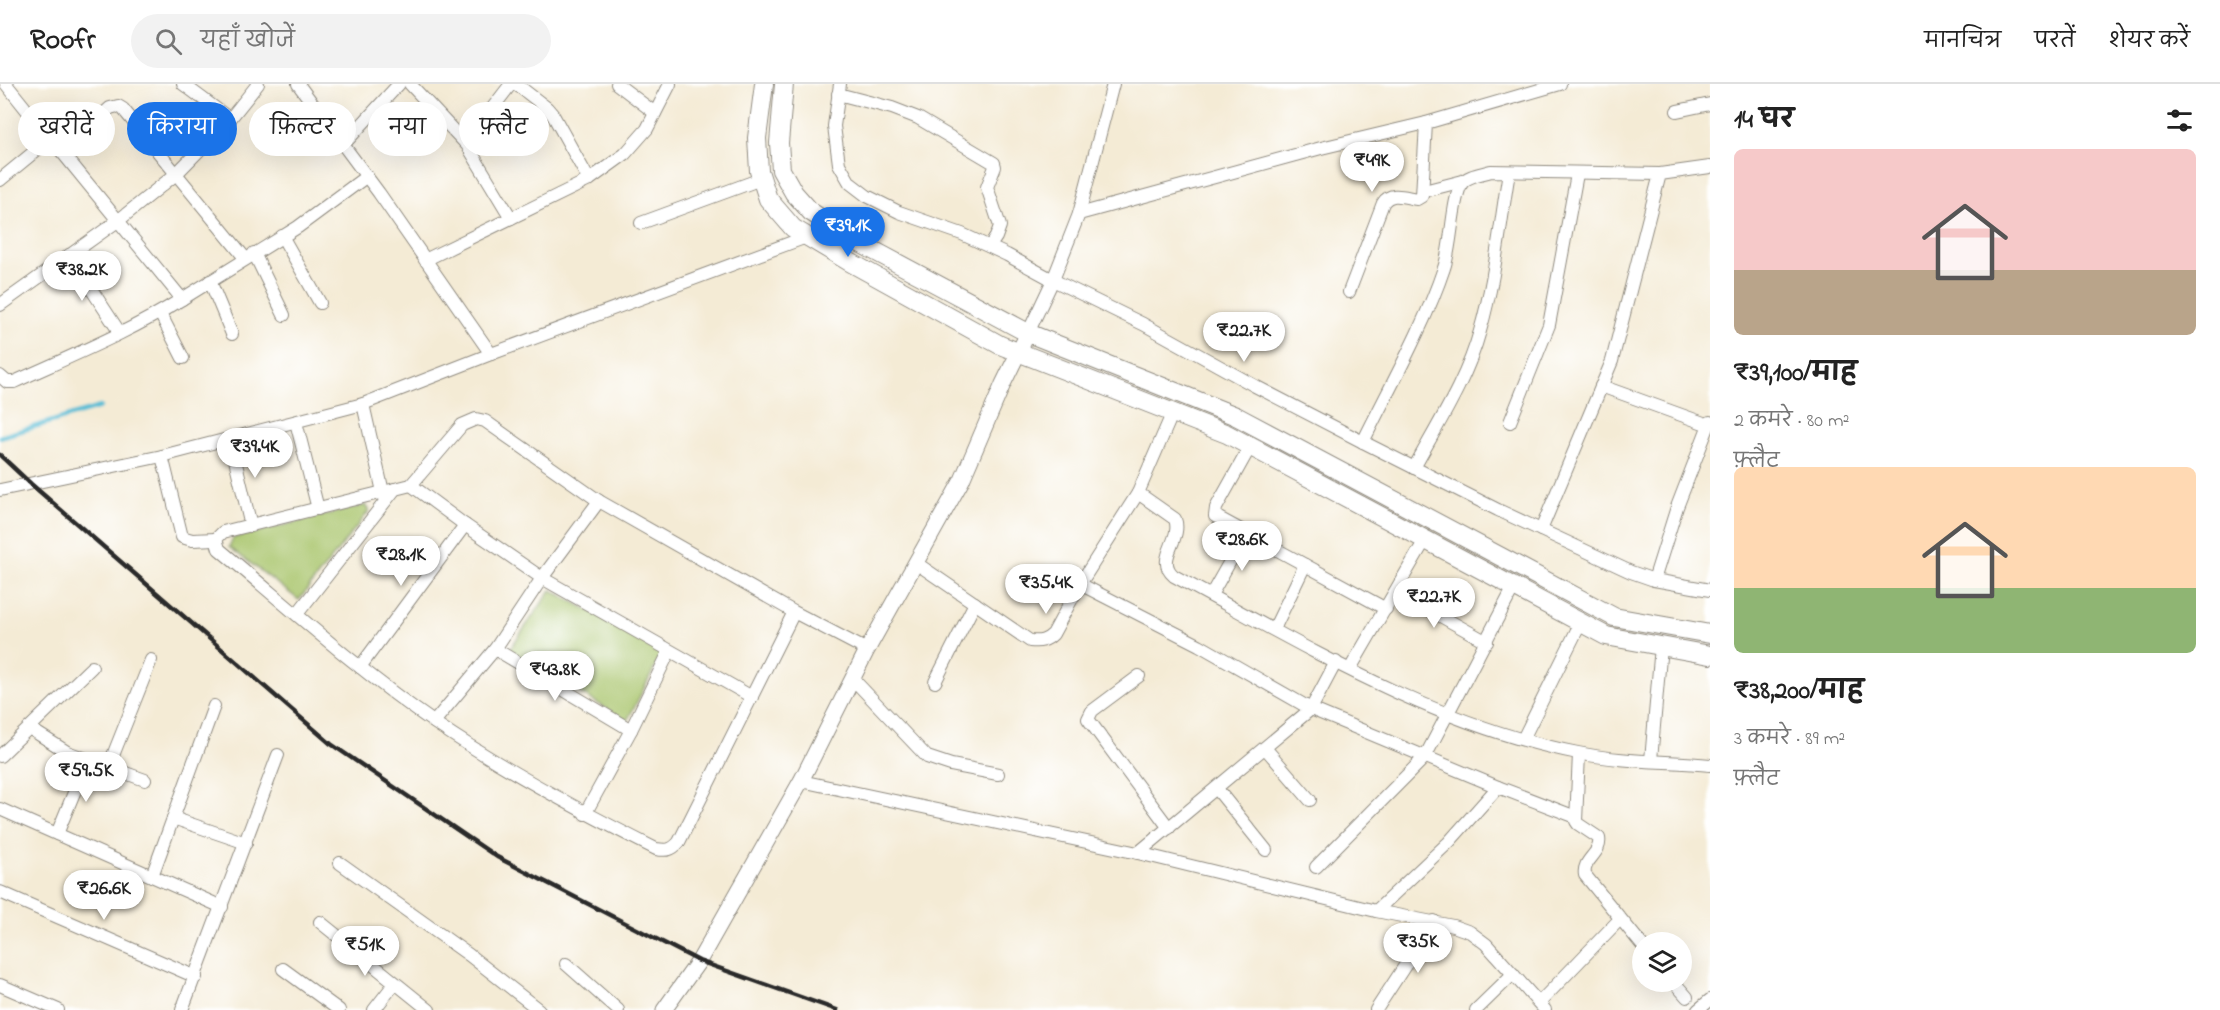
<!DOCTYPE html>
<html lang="hi">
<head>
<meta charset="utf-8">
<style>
	:root { --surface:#fff; --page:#f2f2f2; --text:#222; --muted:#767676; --line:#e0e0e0; --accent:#1a73e8 }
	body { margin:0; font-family:"Indie Flower","Playpen Sans Deva",sans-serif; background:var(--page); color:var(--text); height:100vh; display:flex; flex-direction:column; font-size:22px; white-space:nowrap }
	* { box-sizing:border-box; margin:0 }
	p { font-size:20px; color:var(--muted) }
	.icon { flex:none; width:33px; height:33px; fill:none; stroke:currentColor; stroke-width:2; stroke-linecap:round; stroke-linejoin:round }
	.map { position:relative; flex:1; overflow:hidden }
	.details { display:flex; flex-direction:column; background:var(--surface); width:510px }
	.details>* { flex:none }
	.guide { position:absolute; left:18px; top:18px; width:570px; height:54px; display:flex; gap:12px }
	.buttons { position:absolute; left:1632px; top:848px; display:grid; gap:12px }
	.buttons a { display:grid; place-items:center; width:60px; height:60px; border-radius:50%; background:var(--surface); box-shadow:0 6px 24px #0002; font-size:30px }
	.price { position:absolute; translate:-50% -51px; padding:0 14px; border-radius:21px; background:#fff; color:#222; font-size:20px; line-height:39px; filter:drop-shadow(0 2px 3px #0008) }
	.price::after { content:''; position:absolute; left:50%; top:36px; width:18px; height:14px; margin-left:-9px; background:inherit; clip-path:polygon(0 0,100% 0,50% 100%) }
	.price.on { background:var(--accent); color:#fff }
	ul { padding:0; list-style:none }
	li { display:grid; align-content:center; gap:12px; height:318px; padding:0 24px }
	li span { display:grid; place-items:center; height:186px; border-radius:9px; color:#555 }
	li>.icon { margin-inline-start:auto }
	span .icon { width:108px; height:108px; fill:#fffc; stroke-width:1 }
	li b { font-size:26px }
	h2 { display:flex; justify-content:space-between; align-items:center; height:72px; padding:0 24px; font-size:26px }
	.chip { padding:0 21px; border-radius:27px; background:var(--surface); box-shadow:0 6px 24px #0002; font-size:21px; line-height:54px }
	.chip.on { background:var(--accent); color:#fff }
	header { display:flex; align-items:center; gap:36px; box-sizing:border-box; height:84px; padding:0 30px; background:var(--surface); border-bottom:2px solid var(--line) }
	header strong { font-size:28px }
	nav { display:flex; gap:33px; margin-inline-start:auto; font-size:21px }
	.search { width:420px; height:54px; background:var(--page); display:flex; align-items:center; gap:15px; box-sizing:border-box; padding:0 21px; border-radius:33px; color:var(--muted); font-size:22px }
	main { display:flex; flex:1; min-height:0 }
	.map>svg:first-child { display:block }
	.green { fill:#a9c56c; stroke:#6a784c; stroke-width:1.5 }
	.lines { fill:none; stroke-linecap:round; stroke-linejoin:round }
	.stream { stroke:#58bdd5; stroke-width:4.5 }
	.minor-casing { stroke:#908b80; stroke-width:14 }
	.tertiary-casing { stroke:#908b80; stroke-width:17 }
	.secondary-casing { stroke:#908b80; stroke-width:20 }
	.minor { stroke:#fff; stroke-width:12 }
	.tertiary { stroke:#fff; stroke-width:15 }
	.secondary { stroke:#fff; stroke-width:18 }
	.rail { stroke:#2b2b2b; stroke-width:4.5 }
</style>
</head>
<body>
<header>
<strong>Roofr</strong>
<div class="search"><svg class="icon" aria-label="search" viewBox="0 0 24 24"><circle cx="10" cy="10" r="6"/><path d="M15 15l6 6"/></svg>यहाँ खोजें</div>
<nav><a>मानचित्र</a><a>परतें</a><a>शेयर करें</a></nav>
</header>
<main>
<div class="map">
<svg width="1710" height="926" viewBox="0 0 1710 926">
	<rect width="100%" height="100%" fill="#fff"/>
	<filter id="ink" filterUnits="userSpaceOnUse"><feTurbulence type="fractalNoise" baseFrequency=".0167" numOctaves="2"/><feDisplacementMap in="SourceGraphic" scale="12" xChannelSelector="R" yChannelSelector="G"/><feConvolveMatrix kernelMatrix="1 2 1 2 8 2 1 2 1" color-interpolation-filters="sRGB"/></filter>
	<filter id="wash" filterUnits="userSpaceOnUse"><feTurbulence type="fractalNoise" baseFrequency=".008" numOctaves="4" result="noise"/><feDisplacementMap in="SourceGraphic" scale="24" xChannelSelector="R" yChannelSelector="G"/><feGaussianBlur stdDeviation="1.35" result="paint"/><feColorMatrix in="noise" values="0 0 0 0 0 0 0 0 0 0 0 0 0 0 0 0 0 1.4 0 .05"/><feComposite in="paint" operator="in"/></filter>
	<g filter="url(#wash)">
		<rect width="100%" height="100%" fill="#f4ebd5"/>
		<g class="green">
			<path d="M 365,421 L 369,427 L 299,516 L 229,463 L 233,454 Z"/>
			<path d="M 551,506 L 664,566 L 627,637 L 509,566 Z"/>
		</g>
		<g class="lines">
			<path class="stream" d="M 0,353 L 100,323"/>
		</g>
	</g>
	<g filter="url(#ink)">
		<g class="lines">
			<g class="minor-casing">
				<g id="minor">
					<path d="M 6,0 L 50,55"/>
					<path d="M 183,0 L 230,35"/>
					<path d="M 298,0 L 379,109 L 491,270"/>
					<path d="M 410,0 L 467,61 L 511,134"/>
					<path d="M 516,0 L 547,24 L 553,31 L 589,96"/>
					<path d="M 617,0 L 655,29"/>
					<path d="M 840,0 L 834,42 L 839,80 L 850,99 L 867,112 L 899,128 L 962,150 L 1007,171 L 1053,196 L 1143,240 L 1255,302 L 1363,358 L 1498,426 L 1631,488 L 1654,496 L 1710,506"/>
					<path d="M 838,10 L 892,24 L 918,34 L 994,79 L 995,83 L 987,103 L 1000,142 L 996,153 L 990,162"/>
					<path d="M 1677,27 L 1710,20"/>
					<path d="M 461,53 L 484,35 L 511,0"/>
					<path d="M 344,60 L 399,0"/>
					<path d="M 62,68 L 110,24 L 118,22 L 123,25 L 245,174"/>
					<path d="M 0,96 L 50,55 L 62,68 L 182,215 L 298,143 L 367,92"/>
					<path d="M 1424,107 L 1463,97"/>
					<path d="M 1079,130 L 1113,0"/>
					<path d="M 641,139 L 761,95"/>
					<path d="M 282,152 L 320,219"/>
					<path d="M 254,169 L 284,231"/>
					<path d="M 69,171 L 120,249"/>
					<path d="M 425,176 L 589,96 L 625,70 L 647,45 L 670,0"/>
					<path d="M 210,197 L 232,250"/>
					<path d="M 1349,208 L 1383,119 C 1391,107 1404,113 1417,115 L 1422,112 L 1426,39"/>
					<path d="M 0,221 L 119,136 L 176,90 L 230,35 L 258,0"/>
					<path d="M 160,229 L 183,274"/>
					<path d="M 1028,249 L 1053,196 L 1079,130 L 1321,64 L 1426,39 L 1560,0"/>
					<path d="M 0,292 L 7,298 L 14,298 C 71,272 130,248 182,215"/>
					<path d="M 1601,302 L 1709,341"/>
					<path d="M 363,320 L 383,408"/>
					<path d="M 1173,328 L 1138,409 L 1175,435 C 1183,456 1154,475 1174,492 C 1303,561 1433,641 1578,669 C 1621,678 1667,677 1710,681"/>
					<path d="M 296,338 L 318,425"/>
					<path d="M 1510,338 L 1549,241 L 1577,90"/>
					<path d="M 230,355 L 251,442"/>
					<path d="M 1363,358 C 1390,303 1425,241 1444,184 C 1452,162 1452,114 1462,99 C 1468,91 1482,90 1491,87 L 1660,90"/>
					<path d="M 1250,363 L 1216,424 L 1215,432 L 1386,525"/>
					<path d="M 162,372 L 182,453 L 192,456 L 216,455"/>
					<path d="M 1414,384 C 1438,340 1467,295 1480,247 C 1495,196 1500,141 1509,88"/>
					<path d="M 411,401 L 465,441 L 542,494 L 752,613"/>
					<path d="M 0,406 L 162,372 L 363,320 L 491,270 L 809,152"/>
					<path d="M 1541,446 L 1612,277 L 1660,90 L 1710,83"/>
					<path d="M 916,479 L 1030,557 C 1040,558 1046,557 1053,550 L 1080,500 L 1138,409"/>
					<path d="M 1654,496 L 1677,423 L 1710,338"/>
					<path d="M 1080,500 L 1199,561 L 1311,625 L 1138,769"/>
					<path d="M 1396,507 L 1487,558"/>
					<path d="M 1211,511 L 1246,449"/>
					<path d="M 794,528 L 679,758 C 672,766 667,767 656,765 C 580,727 506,687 435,639 C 359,587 290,524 219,465 L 216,455 L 223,448 L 411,401 L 462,341 L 476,335 L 485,337 L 599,417 L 794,528 L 867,566"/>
					<path d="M 297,530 L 395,405"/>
					<path d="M 1274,545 L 1305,481"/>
					<path d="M 495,565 L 631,646"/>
					<path d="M 1336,578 L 1311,625 L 1498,703 L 1576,733"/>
					<path d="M 360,583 L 465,441"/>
					<path d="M 1350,585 L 1425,456"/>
					<path d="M 1139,592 L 1092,627 L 1088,635 L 1169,744"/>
					<path d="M 853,595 L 927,673 L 951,681 L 998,690"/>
					<path d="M 935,598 L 975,519"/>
					<path d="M 434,638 L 495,565 L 542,494 L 599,417"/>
					<path d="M 29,644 L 67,668 L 145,696"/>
					<path d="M 1523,655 L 1581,538"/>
					<path d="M 1266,665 L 1310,716"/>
					<path d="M 1579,670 L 1576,737 L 1578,740 L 1599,754 C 1602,770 1582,775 1585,791 L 1642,861"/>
					<path d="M 0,672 L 92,583"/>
					<path d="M 1651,676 L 1661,562"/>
					<path d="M 108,684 L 151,576"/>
					<path d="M 801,697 L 1138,769 L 1376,827 L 1453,842 L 1470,848 L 1486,860 L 1545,926"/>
					<path d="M 1217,705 L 1266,766"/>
					<path d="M 0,725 L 222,823"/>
					<path d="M 585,730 L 631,646 L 669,568"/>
					<path d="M 173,734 L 246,759"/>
					<path d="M 57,750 L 87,677"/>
					<path d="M 340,779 L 469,871 L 539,926"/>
					<path d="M 1316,783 L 1425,673 L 1514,503"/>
					<path d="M 152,792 L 214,622"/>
					<path d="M 0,808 L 196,893"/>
					<path d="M 1376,827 L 1449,758 L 1498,703"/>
					<path d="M 320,838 L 429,926"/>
					<path d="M 566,880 L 618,926"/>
					<path d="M 283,885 L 339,926"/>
					<path d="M 1673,897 L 1687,913"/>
					<path d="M 0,901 L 58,926"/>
					<path d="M 1539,919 L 1620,835"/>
					<path d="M 182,926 L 278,671"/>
					<path d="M 374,926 L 395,899"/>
					<path d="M 1376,926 L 1434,837"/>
					<path d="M 1476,926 L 1513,890"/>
					<path d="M 1698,926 L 1710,916"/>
				</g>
			</g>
			<g class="tertiary-casing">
				<path id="tertiary" d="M 664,926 L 699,877 L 801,697 L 867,566 L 962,396 L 1003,300 L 1028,249"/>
			</g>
			<g class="secondary-casing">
				<g id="secondary">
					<path d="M 764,0 L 757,54 L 759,87 L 768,115 L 793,144 L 848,177 L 1000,261 L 1227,350 L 1606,552 L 1710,571"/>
					<path d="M 784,0 L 779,59 L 781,86 L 794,109 L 811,128 L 856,157 L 1028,249 L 1236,332 L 1614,533 L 1710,550"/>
				</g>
			</g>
			<use href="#minor" class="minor"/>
			<use href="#tertiary" class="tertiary"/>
			<use href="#secondary" class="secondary"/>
			<path class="rail" d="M 0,371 L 31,400 L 331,660 L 497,773 L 699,877 L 837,926"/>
		</g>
	</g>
</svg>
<div class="buttons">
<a><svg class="icon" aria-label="layers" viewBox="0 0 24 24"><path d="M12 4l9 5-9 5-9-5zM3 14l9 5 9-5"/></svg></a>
</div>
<b class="price" style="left:1372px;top:109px">₹49K</b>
<b class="price on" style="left:848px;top:174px">₹39.1K</b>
<b class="price" style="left:82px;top:218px">₹38.2K</b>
<b class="price" style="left:1244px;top:279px">₹22.7K</b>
<b class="price" style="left:255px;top:395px">₹39.4K</b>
<b class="price" style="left:1242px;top:488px">₹28.6K</b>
<b class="price" style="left:401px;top:503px">₹28.1K</b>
<b class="price" style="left:1046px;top:531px">₹35.4K</b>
<b class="price" style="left:1434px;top:545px">₹22.7K</b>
<b class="price" style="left:555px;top:618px">₹43.8K</b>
<b class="price" style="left:86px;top:719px">₹59.5K</b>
<b class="price" style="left:104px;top:837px">₹26.6K</b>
<b class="price" style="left:1418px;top:890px">₹35K</b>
<b class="price" style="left:365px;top:893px">₹51K</b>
<div class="guide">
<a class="chip">खरीदें</a>
<a class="chip on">किराया</a>
<a class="chip">फ़िल्टर</a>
<a class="chip">नया</a>
<a class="chip">फ़्लैट</a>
</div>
</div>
<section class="details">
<h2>14 घर<svg class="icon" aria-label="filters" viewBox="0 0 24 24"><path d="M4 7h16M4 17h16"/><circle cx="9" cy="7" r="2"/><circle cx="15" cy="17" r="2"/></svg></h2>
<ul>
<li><span style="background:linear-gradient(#f6c9c9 65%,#b9a48a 0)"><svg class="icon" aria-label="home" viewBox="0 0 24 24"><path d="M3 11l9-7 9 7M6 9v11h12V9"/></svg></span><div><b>₹39,100/माह</b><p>2 कमरे · 80 m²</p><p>फ़्लैट</p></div></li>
<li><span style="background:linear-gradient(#ffd9b3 65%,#8fb573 0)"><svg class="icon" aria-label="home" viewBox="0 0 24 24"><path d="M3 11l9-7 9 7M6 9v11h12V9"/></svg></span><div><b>₹38,200/माह</b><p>3 कमरे · 89 m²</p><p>फ़्लैट</p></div></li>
</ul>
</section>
</main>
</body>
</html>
